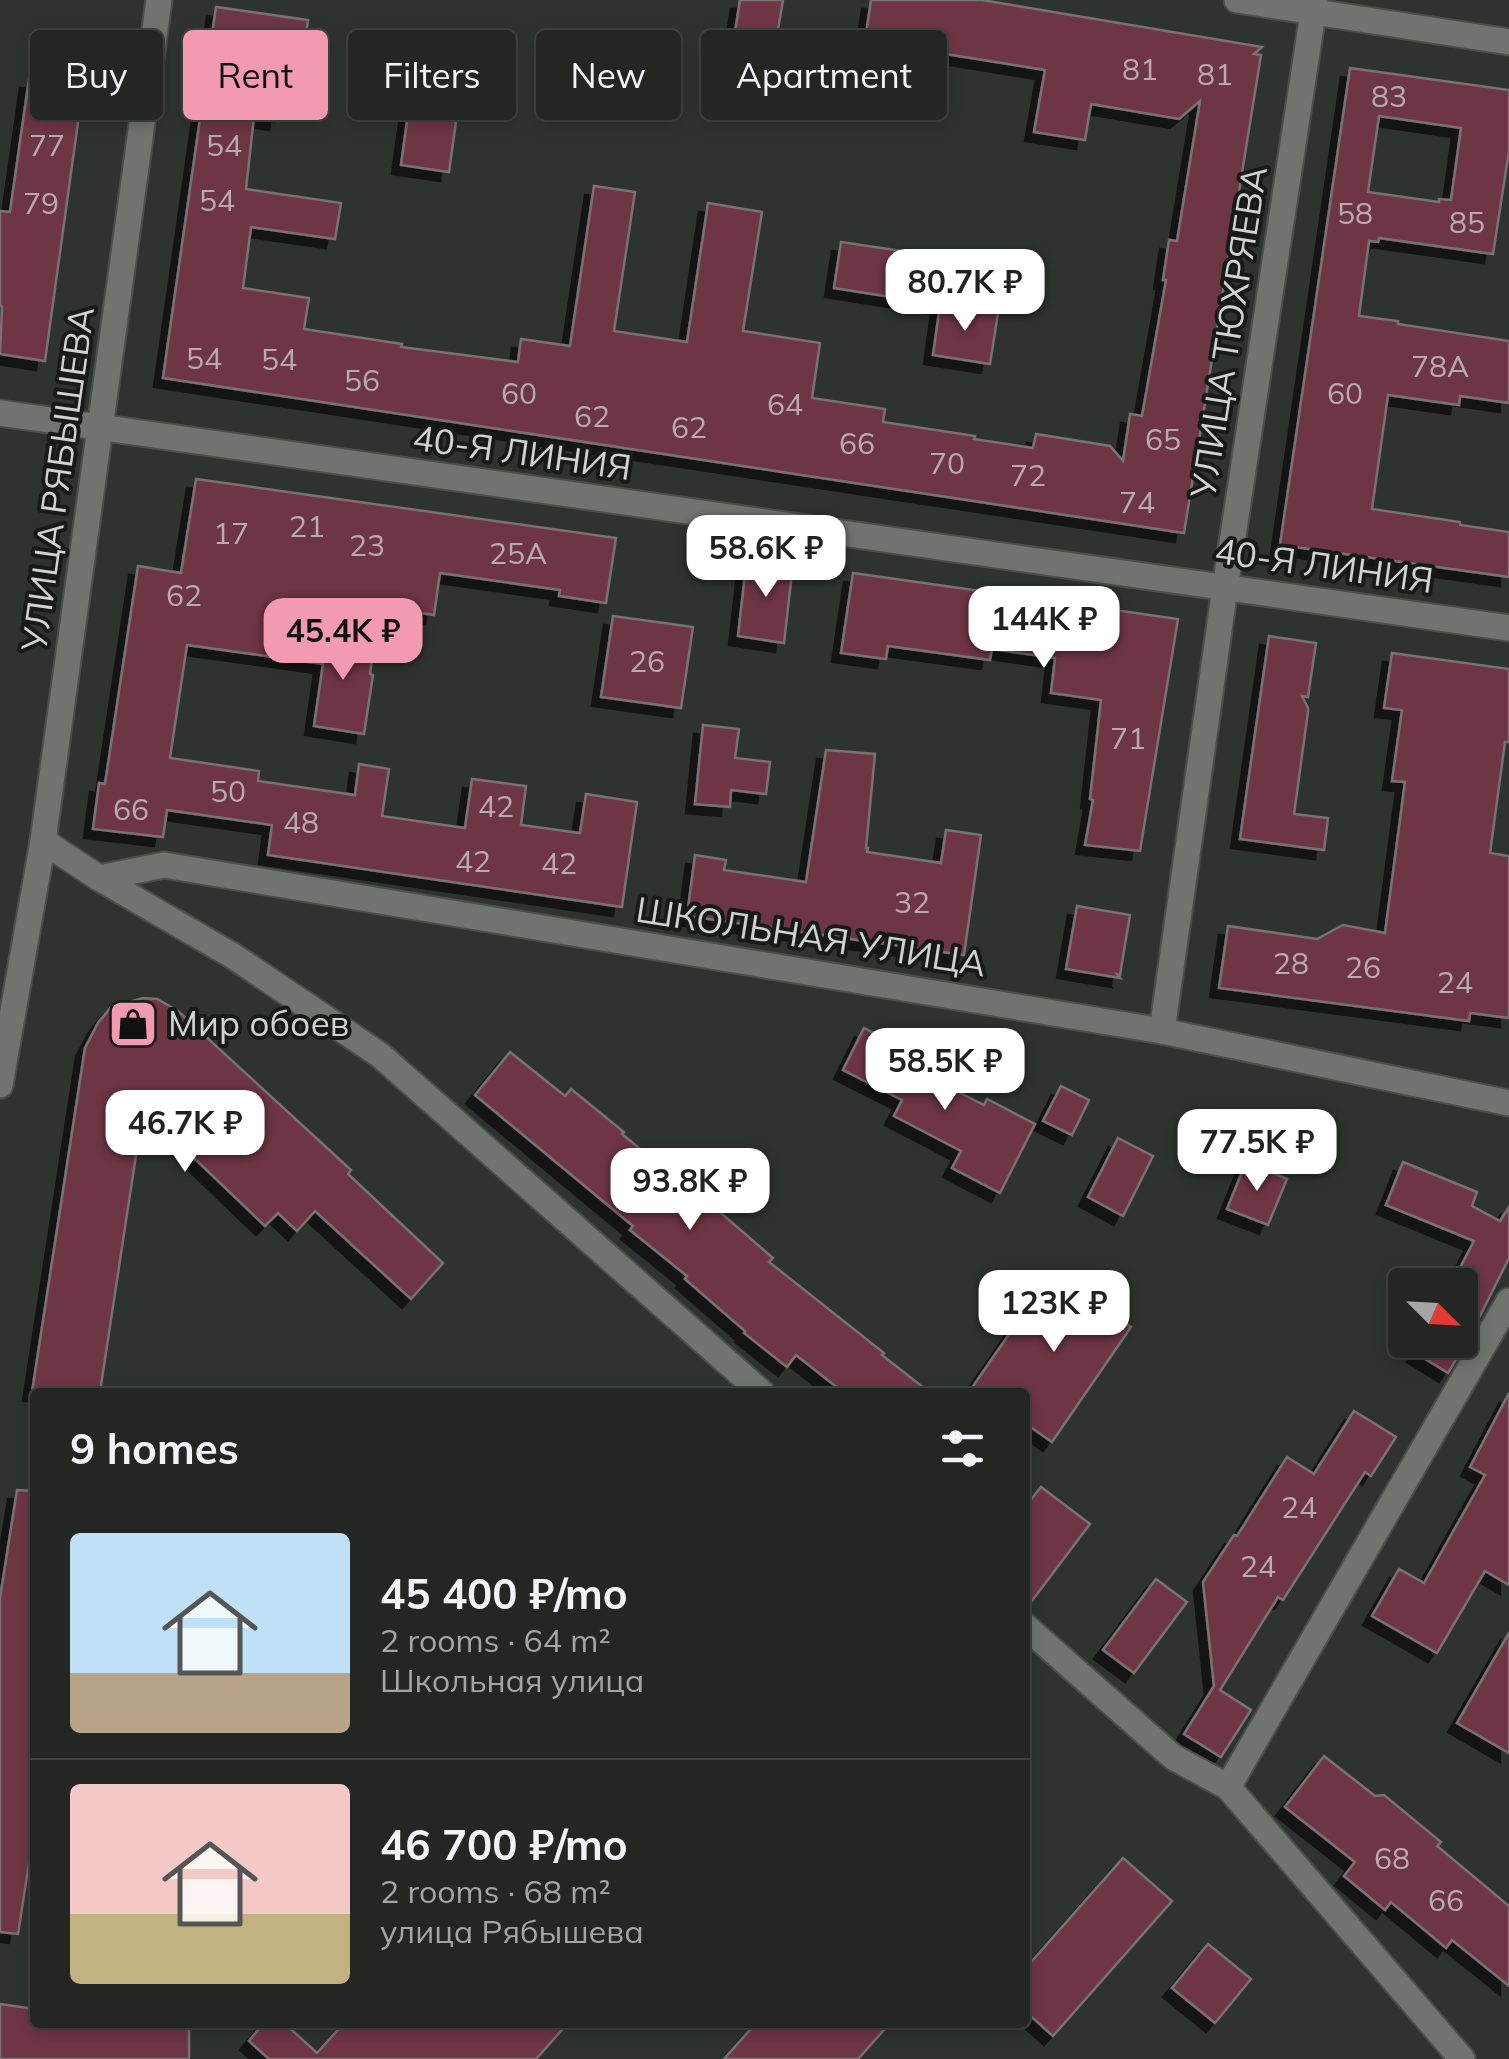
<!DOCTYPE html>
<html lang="en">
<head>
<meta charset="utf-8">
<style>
	:root { --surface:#232623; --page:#2b2e2b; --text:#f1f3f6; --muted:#a3a5a6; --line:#404341; --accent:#f19ab1 }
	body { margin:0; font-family:Mulish,sans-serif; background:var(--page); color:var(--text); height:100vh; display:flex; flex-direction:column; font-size:38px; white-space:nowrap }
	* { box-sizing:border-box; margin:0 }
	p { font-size:32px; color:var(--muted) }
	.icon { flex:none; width:55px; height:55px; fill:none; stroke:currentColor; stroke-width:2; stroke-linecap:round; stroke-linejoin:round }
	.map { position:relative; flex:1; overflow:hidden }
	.drawer { position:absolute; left:30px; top:1388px; width:1000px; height:640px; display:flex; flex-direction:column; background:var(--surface); border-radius:10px; box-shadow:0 5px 15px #0003,0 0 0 2px var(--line) }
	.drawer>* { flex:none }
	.top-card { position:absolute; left:30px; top:30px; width:1000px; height:90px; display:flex; gap:20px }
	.needle { width:65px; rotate:114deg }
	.buttons { position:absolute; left:1388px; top:1268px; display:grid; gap:20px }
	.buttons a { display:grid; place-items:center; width:90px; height:90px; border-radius:10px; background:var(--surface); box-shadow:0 5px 15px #0003,0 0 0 2px var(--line); font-size:50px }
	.price { position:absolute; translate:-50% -85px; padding:0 22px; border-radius:20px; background:#fff; color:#222; font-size:32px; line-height:65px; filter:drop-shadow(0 2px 5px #0008) }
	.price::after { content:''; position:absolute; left:50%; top:60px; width:30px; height:22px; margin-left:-15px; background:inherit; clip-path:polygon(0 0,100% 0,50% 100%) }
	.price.active { background:var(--accent); color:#111 }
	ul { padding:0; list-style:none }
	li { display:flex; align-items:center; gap:30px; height:250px; padding:0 40px }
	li+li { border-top:2px solid var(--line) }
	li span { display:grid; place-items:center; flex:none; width:280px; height:200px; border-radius:10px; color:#555 }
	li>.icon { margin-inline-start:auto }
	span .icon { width:120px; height:120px; fill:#fffc; stroke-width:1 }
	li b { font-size:42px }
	h2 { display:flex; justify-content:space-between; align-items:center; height:120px; padding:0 40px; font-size:42px }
	.tag { padding:0 35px; border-radius:10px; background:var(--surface); box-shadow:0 5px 15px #0003,0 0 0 2px var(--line); font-size:35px; line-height:90px }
	.tag.active { background:var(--accent); color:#111 }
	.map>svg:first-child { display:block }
	.building { fill:#6e3445; stroke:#797173; stroke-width:2.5; fill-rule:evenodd; filter:url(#shadow) }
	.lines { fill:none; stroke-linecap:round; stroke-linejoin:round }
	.minor-casing { stroke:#4b4f4b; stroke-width:29 }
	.minor { stroke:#6f746f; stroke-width:25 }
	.labels { text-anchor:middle; stroke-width:8; stroke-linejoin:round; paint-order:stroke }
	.number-label { font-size:30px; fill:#b8abad }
	.street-label { font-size:35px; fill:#d0d3d0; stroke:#181a18 }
	.poi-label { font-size:35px; fill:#d0d3d0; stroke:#181a18; text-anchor:start }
</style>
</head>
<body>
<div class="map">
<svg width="1509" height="2059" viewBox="0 0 1509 2059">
	<defs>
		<filter id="shadow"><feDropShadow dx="-9" dy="9" stdDeviation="0" flood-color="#0009"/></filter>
	</defs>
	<rect width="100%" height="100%" fill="#2f332f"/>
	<g class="building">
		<path d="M 740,0 L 783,0 L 770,76 L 729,70 Z"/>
		<path d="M 871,0 L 982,0 L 1262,47 L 1254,54 L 1261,55 L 1184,533 L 163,378 L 216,7 L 308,20 L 302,59 L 287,57 L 278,121 L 254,117 L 246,189 L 341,203 L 335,239 L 251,227 L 243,288 L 309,298 L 304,329 L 402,344 L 401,347 L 518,362 L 521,339 L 570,346 L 594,186 L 635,192 L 614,331 L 687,342 L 708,203 L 762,212 L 743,331 L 820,343 L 812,398 L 885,409 L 883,422 L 975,436 L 974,439 L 1033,448 L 1036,434 L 1110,446 L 1123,461 L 1130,414 L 1142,416 L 1166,280 L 1163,280 L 1169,240 L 1177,241 L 1200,101 L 1179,119 L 1091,104 L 1085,140 L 1034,132 L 1045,70 L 865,41 Z"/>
		<path d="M 1350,68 L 1509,90 L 1509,151 L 1493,254 L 1379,238 L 1378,242 L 1369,241 L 1359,316 L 1398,321 L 1398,324 L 1509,341 L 1509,403 L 1460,396 L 1459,405 L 1388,395 L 1372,509 L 1460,522 L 1460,525 L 1509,532 L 1509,577 L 1280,545 ZM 1379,116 L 1461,128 L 1451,200 L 1439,199 L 1439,202 L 1368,192 Z"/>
		<path d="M 413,78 L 461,85 L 449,172 L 401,165 Z"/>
		<path d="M 29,79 L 83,86 L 45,361 L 0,354 L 2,307 L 0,304 L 0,211 L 10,212 Z"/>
		<path d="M 841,242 L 955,259 L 948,306 L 834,288 Z"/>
		<path d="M 940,305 L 998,313 L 990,364 L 933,355 Z"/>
		<path d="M 196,479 L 616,538 L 606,603 L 559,596 L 560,590 L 440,573 L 434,615 L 380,607 L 370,674 L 373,675 L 364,734 L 314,726 L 323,664 L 187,645 L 170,758 L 259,771 L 258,781 L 355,795 L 359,764 L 389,769 L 382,816 L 465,828 L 472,779 L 526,786 L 521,825 L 580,833 L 586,794 L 637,802 L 622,907 L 268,855 L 272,825 L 167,810 L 163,837 L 93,829 L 99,783 L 105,784 L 138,566 L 181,573 Z"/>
		<path d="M 747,557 L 793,564 L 784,643 L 738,636 Z"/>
		<path d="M 853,573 L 1178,619 L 1140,851 L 1085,845 L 1093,800 L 1090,799 L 1101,700 L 1051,693 L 1055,658 L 992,649 L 990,660 L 888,646 L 886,659 L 841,653 Z"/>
		<path d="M 613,616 L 693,627 L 681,708 L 601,697 Z"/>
		<path d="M 1269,636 L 1316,643 L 1308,697 L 1302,696 L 1308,708 L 1308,712 L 1294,814 L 1328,818 L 1324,850 L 1240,839 Z"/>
		<path d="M 1392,653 L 1509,669 L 1509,742 L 1505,742 L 1490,853 L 1509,856 L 1509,1018 L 1470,1013 L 1469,1021 L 1219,988 L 1228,926 L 1317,939 L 1343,925 L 1385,933 L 1405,782 L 1392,781 L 1402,710 L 1384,708 Z"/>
		<path d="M 703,725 L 739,729 L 735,758 L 770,762 L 766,794 L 731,790 L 730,807 L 695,804 Z"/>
		<path d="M 826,750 L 875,754 L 866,848 L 868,848 L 867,852 L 941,863 L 946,830 L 981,835 L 964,955 L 687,916 L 695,855 L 726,860 L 724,870 L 806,882 Z"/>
		<path d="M 1077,906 L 1130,915 L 1120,975 L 1117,974 L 1120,978 L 1066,969 Z"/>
		<path d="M 143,998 L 157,999 L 178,1011 L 351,1170 L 348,1174 L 443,1263 L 411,1299 L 315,1211 L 297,1231 L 278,1213 L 265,1226 L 143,1109 L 100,1392 L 32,1392 L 85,1048 L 98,1023 L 111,1007 Z"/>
		<path d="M 864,1028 L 899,1046 L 893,1059 L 984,1105 L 987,1099 L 1035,1124 L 1000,1193 L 952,1168 L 961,1151 L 894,1116 L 902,1100 L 843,1070 Z"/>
		<path d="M 510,1052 L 565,1096 L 571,1089 L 624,1132 L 622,1134 L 673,1176 L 678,1169 L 719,1201 L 714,1207 L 773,1258 L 769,1262 L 884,1353 L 882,1355 L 929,1392 L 843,1392 L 796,1355 L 787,1367 L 744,1333 L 745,1331 L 685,1279 L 687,1276 L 630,1230 L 633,1226 L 475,1095 Z"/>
		<path d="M 1061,1086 L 1089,1100 L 1072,1135 L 1043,1121 Z"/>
		<path d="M 1118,1138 L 1153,1156 L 1123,1216 L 1088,1197 Z"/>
		<path d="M 1246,1162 L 1287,1179 L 1268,1225 L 1227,1209 Z"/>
		<path d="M 1403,1162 L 1477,1192 L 1472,1206 L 1500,1221 L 1509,1207 L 1509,1258 L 1470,1336 L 1448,1373 L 1416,1353 L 1424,1340 L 1460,1340 L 1460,1285 L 1451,1285 L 1474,1241 L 1386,1205 Z"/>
		<path d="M 1052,1272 L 1131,1327 L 1052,1442 L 1025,1423 L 1025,1392 L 969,1392 Z"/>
		<path d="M 1509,1393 L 1509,1585 L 1485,1571 L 1437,1653 L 1372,1616 L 1399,1569 L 1424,1583 L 1485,1475 L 1470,1467 Z"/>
		<path d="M 1354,1411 L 1396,1437 L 1371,1476 L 1365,1472 L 1283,1600 L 1278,1597 L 1220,1690 L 1251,1710 L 1221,1757 L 1184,1734 L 1214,1686 L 1203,1582 L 1234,1535 L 1237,1536 L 1287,1457 L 1314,1474 Z"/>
		<path d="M 1041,1487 L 1090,1524 L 1025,1610 L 1025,1507 Z"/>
		<path d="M 17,1490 L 35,1491 L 35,1825 L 18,1934 L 0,1932 L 0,1598 Z"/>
		<path d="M 1156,1579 L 1187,1602 L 1134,1673 L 1103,1650 Z"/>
		<path d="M 1509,1633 L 1509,1753 L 1457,1723 Z"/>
		<path d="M 1324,1756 L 1375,1796 L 1384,1795 L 1441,1842 L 1437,1846 L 1509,1906 L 1509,1986 L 1452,1940 L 1446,1948 L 1391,1902 L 1385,1910 L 1344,1876 L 1355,1862 L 1285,1807 Z"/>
		<path d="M 1123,1858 L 1172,1901 L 1053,2036 L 1025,2011 L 1025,1969 Z"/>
		<path d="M 1208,1944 L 1251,1979 L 1215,2023 L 1172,1988 Z"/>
		<path d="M 0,2004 L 35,2009 L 35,2022 L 177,2022 L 177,2028 L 189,2027 L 189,2059 L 0,2059 Z"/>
		<path d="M 265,2022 L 283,2022 L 317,2053 L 345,2022 L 569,2022 L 536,2059 L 269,2059 L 249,2041 Z"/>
		<path d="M 757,2022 L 891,2022 L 858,2059 L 724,2059 Z"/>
	</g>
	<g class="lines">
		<g class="minor-casing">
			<g id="minor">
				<path d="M 1237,0 L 1509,42"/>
				<path d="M 0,413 L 1509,628"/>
				<path d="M 43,841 L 99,878 L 233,956 L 380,1055 L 761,1392"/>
				<path d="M 99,878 L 164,865 L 1162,1031 L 1509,1103"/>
				<path d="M 1162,1031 L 1225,588 L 1315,0"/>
				<path d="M 0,1085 L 43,841 L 159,0"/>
				<path d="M 1025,1626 L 1173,1757 L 1228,1787 L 1462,2059"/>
				<path d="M 1228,1787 L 1509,1301"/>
			</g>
		</g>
		<use href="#minor" class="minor"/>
	</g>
	<defs>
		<g id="shop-square" transform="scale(2.5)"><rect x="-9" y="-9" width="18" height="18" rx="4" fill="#f19ab1" stroke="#181a18"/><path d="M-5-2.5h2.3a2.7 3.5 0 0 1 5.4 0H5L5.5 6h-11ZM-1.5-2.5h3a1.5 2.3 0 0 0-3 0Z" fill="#111"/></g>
	</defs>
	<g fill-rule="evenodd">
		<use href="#shop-square" x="133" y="1024"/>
	</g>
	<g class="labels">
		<g class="number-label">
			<text x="1140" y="80">81</text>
			<text x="1215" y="85">81</text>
			<text x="1389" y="107">83</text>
			<text x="47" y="156">77</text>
			<text x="224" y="156">54</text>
			<text x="217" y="211">54</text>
			<text x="41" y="214">79</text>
			<text x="1355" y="224">58</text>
			<text x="1467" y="233">85</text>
			<text x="204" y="369">54</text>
			<text x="279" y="370">54</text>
			<text x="1440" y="377">78А</text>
			<text x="362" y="391">56</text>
			<text x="519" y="404">60</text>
			<text x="1345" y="404">60</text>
			<text x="785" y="415">64</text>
			<text x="592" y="427">62</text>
			<text x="689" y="438">62</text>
			<text x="1163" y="450">65</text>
			<text x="857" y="454">66</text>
			<text x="947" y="474">70</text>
			<text x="1028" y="486">72</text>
			<text x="1137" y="513">74</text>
			<text x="307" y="537">21</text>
			<text x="231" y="544">17</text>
			<text x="367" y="556">23</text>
			<text x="518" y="564">25А</text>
			<text x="184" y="606">62</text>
			<text x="647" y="672">26</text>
			<text x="1128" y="749">71</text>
			<text x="228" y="802">50</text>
			<text x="496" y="817">42</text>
			<text x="131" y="820">66</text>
			<text x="301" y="833">48</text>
			<text x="473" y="872">42</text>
			<text x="559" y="874">42</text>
			<text x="912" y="913">32</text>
			<text x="1291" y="974">28</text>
			<text x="1363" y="978">26</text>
			<text x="1455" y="993">24</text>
			<text x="1299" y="1518">24</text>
			<text x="1258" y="1577">24</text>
			<text x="1392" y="1869">68</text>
			<text x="1446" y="1911">66</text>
		</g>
		<g class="street-label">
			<text transform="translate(1229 332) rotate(-81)" y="12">УЛИЦА ТЮХРЯЕВА</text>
			<text transform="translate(522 453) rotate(8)" y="12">40-Я ЛИНИЯ</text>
			<text transform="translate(58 479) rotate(-82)" y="12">УЛИЦА РЯБЫШЕВА</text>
			<text transform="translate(1324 566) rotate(8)" y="12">40-Я ЛИНИЯ</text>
			<text transform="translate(811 937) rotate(9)" y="12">ШКОЛЬНАЯ УЛИЦА</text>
		</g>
		<g class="poi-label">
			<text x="168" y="1036">Мир обоев</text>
		</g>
	</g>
</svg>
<div class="buttons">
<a><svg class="needle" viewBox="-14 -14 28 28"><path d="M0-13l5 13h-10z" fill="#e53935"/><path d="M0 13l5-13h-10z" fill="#a3a5a6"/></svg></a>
</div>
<b class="price" style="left:965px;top:334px">80.7K ₽</b>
<b class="price" style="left:766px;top:600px">58.6K ₽</b>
<b class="price" style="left:1044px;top:671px">144K ₽</b>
<b class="price active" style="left:343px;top:683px">45.4K ₽</b>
<b class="price" style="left:945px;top:1113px">58.5K ₽</b>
<b class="price" style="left:185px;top:1175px">46.7K ₽</b>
<b class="price" style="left:1257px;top:1194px">77.5K ₽</b>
<b class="price" style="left:690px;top:1233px">93.8K ₽</b>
<b class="price" style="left:1054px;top:1355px">123K ₽</b>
<div class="top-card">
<a class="tag">Buy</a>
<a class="tag active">Rent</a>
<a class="tag">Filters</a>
<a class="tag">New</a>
<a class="tag">Apartment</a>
</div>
<section class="drawer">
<h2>9 homes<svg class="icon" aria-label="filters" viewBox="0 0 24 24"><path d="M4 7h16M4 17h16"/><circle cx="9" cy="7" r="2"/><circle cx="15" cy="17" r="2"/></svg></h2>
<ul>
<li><span style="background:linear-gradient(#bfe0f5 70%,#b9a48a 0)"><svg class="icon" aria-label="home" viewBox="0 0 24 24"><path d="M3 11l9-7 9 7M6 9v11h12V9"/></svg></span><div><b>45 400 ₽/mo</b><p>2 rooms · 64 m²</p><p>Школьная улица</p></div></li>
<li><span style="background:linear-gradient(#f6c9c9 65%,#c2b280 0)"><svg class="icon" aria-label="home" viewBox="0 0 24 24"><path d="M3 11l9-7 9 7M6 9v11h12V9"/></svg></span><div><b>46 700 ₽/mo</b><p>2 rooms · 68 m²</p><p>улица Рябышева</p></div></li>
</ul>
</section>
</div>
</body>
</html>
